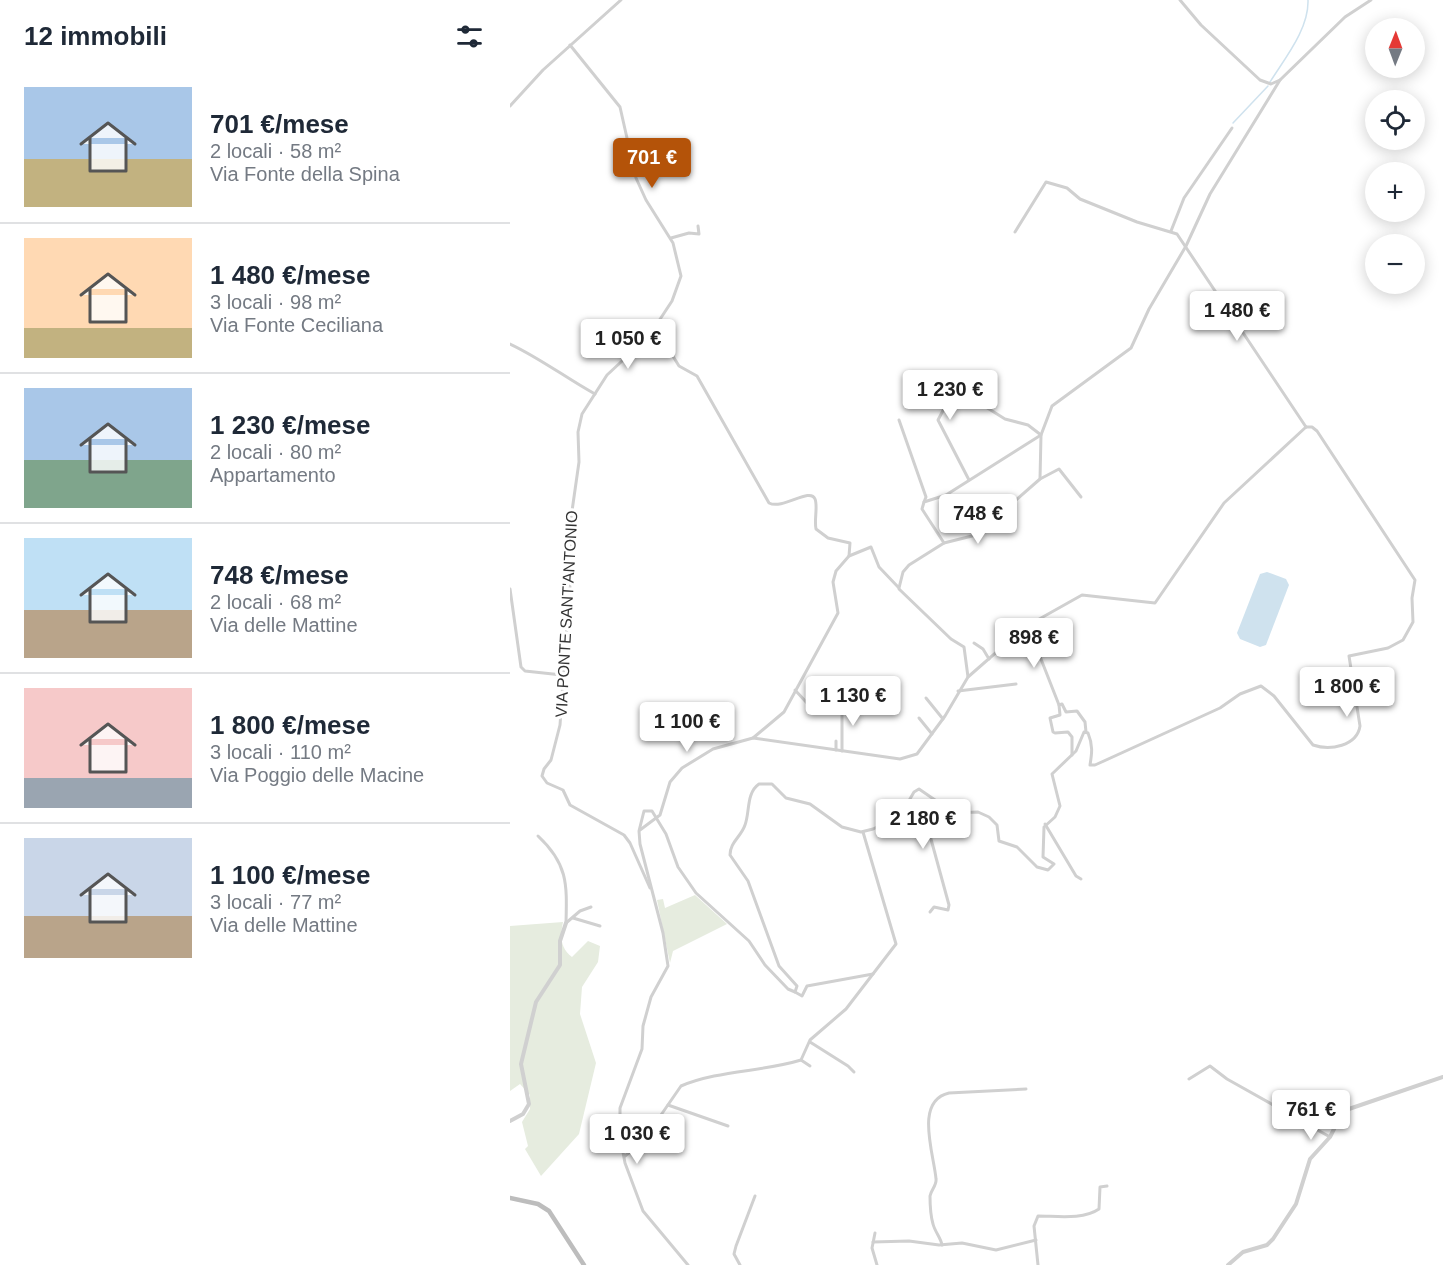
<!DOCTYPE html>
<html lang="it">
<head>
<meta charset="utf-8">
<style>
	:root { --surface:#fff; --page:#f6f6f7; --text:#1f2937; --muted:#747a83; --line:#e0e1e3; --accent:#b45309 }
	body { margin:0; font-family:Arial,sans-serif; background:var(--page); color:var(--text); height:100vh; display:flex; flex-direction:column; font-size:22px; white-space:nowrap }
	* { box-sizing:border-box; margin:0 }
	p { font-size:20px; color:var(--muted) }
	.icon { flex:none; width:33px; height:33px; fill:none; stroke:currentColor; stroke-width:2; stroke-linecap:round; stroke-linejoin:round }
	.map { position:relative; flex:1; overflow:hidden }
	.panel { display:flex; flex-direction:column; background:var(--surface); width:510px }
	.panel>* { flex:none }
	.needle { width:39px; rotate:1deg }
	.tools { position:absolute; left:855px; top:18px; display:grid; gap:12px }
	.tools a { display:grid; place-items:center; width:60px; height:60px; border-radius:50%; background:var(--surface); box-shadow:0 3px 15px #0003; font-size:30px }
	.price { position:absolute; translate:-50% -51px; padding:0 14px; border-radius:6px; background:#fff; color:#222; font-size:20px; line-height:39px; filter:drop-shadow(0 2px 3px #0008) }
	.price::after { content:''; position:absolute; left:50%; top:36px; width:18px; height:14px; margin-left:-9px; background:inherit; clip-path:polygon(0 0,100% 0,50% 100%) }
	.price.on { background:var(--accent); color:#fff }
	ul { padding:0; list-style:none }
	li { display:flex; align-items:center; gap:18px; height:150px; padding:0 24px }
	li+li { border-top:2px solid var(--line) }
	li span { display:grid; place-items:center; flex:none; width:168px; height:120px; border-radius:0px; color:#555 }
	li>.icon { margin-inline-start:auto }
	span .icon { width:72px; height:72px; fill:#fffc; stroke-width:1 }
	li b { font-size:26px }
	h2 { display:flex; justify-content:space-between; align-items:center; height:72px; padding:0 24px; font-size:26px }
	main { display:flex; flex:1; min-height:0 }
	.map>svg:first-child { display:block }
	.green { fill:#e6ecdf }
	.water { fill:#cfe2ee }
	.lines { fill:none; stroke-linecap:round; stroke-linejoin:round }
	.stream { stroke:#cfe2ee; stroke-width:1.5 }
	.minor { stroke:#d0d0d0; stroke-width:3 }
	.tertiary { stroke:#d0d0d0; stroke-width:4 }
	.secondary { stroke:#bdbdbd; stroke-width:4.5 }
	.labels { text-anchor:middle; stroke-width:6; stroke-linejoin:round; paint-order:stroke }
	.street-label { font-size:16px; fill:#333; stroke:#fff }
</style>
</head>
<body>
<main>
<section class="panel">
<h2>12 immobili<svg class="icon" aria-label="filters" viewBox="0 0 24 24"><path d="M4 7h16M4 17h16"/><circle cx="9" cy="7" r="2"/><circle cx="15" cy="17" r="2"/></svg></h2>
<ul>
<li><span style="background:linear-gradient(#a9c7e8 60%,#c2b280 0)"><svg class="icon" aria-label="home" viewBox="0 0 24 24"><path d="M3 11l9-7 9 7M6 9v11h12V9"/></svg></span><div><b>701 €/mese</b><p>2 locali · 58 m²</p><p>Via Fonte della Spina</p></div></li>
<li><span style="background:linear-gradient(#ffd9b3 75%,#c2b280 0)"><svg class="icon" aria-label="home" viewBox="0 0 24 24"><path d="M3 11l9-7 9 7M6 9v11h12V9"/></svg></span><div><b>1 480 €/mese</b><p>3 locali · 98 m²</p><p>Via Fonte Ceciliana</p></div></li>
<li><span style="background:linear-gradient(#a9c7e8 60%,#7fa58c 0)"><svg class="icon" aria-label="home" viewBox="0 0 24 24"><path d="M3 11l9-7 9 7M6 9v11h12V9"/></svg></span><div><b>1 230 €/mese</b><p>2 locali · 80 m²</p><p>Appartamento</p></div></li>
<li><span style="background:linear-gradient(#bfe0f5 60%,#b9a48a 0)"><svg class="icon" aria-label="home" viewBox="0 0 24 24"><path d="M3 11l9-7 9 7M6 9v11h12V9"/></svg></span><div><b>748 €/mese</b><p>2 locali · 68 m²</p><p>Via delle Mattine</p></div></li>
<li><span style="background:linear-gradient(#f6c9c9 75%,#9aa5b1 0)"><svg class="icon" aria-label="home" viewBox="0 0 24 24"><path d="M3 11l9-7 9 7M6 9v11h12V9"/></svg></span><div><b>1 800 €/mese</b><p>3 locali · 110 m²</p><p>Via Poggio delle Macine</p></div></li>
<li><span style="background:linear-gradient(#c9d6e8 65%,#b9a48a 0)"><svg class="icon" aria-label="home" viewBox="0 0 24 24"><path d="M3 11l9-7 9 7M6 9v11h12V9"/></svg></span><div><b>1 100 €/mese</b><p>3 locali · 77 m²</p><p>Via delle Mattine</p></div></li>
</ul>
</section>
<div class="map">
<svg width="933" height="1265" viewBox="0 0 933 1265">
	<rect width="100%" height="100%" fill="#fff"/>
	<g class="green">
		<path d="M 185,895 L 217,924 L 163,951 L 160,963 L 147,900 L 153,899 L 155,908 Z"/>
		<path d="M 53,922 C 50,936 50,948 62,957 L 78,941 L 90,946 L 88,962 L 72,987 L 70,1014 L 86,1063 L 69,1134 L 31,1176 L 15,1149 L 18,1146 L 12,1122 L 20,1109 L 20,1095 L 10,1084 L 0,1091 L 0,926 Z"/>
	</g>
	<path class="water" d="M 757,572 L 776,579 L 779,585 L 756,645 L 750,647 L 730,639 L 727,633 L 750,574 Z"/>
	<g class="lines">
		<g class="stream">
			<path d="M 760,82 C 775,58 799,29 798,0"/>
			<path d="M 723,123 L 758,86"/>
		</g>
		<g class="minor">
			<path d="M 670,0 L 691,25 L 750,80 L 761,84 L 770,80"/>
			<path d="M 60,45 L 110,107 L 126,178 L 136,200 L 163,243 L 171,276 L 162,301 L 139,336 L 97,375 L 72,414 L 68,432 L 69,462 L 61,518 L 62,557 L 50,725 L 41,760 L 34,769 L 32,776 L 37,783 L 53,790 L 60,805 L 114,835 L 120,843 L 140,888"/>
			<path d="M 0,106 L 33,70 L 111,0"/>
			<path d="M 661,231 L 674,198 L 722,128"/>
			<path d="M 505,232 L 536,182 L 557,188 L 570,199 L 627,222 L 667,234 L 796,427"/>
			<path d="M 161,238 L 179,233 L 189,234 L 188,226"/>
			<path d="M 139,336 L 161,353 L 169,366 L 187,376 L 259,503 C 273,510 300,487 305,499 C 308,506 304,520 306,529 L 318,538 L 340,543 L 339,556"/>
			<path d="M 0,344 C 30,358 56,378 85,394"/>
			<path d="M 420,399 L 437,397 L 437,403 L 428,420 L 459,480"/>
			<path d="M 389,420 L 416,497 L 414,502"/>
			<path d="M 530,479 L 549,469 L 571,497"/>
			<path d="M 434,543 L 412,509 L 414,502 L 436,495 L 531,435 L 518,425 L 495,419 L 471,404 L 473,389"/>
			<path d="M 0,589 L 11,667 L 15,671 L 52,675"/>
			<path d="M 389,589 L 441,639 L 454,647 L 458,677"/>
			<path d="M 518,626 L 549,705"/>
			<path d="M 464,643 L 473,649 L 479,659"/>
			<path d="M 285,690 L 297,703"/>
			<path d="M 448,691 L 506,684"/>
			<path d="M 416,698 L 433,719"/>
			<path d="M 409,718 L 422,734"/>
			<path d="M 243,738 L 390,759 L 407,754 L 435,716 L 458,677 L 515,627 L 572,595 L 645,603 L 714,503 L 796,427"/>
			<path d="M 326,741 L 326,750"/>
			<path d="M 332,751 L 332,704"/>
			<path d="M 562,755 L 562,737 L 558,732 L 545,733 L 543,732 L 540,718 L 550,715 L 549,705 L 552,704 L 556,712 L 567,711 L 575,722 L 576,732"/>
			<path d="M 535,824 L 566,876 L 571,879"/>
			<path d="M 130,830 L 150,815 L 160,782 L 172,768 L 203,749 L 243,738 L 274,712 L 328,613 L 323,582 L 326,571 L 339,556 L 361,547 L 369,567 L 389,588 L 393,572 L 399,565 L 434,543 L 466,535 L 530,479 L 531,435 L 542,406 L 621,348 L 639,309 L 676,246 L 700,194 L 770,80 L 835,17 L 861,0"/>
			<path d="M 28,836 C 58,864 57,884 56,923"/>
			<path d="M 420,912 L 424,907 L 438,910 L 439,905 L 416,821 L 440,811"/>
			<path d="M 63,918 L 90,926"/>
			<path d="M 56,923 L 70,911 L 81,907"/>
			<path d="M 285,992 L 292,996 L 297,986 L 363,974"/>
			<path d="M 300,1042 L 338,1066 L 344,1072"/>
			<path d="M 291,1060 L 300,1066"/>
			<path d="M 679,1079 L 700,1066 L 717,1079 L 820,1137"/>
			<path d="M 158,1105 L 218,1126"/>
			<path d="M 115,1156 L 133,1141 L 171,1086 C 209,1070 252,1072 291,1060 L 300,1040 L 336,1009 L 386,944 L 353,832"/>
			<path d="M 365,1233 L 362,1248 L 367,1265"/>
			<path d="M 363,1242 L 399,1241 L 429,1245 L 452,1243 L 486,1250 L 526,1240"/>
			<path d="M 432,1245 C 431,1238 425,1232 423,1224 C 421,1217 420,1204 420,1196 C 421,1190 427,1185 426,1179 C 424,1154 404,1101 439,1093 L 516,1089"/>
			<path d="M 178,1265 L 133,1211 L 115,1163 L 110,1136 L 110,1108 L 132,1049 L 133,1026 L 141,997 L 158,966 L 153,933 L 130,844 L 129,831 L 134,811 L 142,811 L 156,834 L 168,867 L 186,893 L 239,941 L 255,965 L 278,989 L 285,992 L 287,986 L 269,966 L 238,881 L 220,855 C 220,842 231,837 235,825 C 240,812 236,793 249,784 L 262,784 L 276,798 L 300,804 L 332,827 L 351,832 L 363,829 L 390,816 L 404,792 L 409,789 L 444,813 L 468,812 L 479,817 L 487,825 L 489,841 L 507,847 L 527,867 L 538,870 L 544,864 L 533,857 L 534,827 L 545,817 L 550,806 L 542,774 L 566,751 L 574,732 L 578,733 C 583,745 582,753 580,765 L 585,765 L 710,708 L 730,694 L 751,686 L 764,696 L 803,745 C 820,751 847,746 850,726 L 839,656 L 878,648 L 893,640 L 903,622 L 902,598 L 905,580 L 807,431 L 802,427 L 796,427"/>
			<path d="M 230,1265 L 224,1254 L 226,1246 L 245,1196"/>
			<path d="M 528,1265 L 524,1226 L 528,1216 C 547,1216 573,1220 589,1209 L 590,1187 L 597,1186"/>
		</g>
		<g class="tertiary">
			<path d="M 0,1121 L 13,1114 L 19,1104 L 11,1064 L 26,1002 L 50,965 L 50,941 L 56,923"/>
			<path d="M 718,1265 L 733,1252 L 757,1245 L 763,1239 L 786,1204 L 800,1159 L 820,1137 L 833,1111 L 933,1077"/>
		</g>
		<path class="secondary" d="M 0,1198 L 28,1204 L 39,1211 L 74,1265"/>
	</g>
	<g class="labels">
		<g class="street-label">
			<text transform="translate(56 614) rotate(-87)" y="6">VIA PONTE SANT'ANTONIO</text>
		</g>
	</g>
</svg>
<div class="tools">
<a><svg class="needle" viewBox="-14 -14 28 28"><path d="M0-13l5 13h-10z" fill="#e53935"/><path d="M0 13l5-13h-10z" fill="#747a83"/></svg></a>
<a><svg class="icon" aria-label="locate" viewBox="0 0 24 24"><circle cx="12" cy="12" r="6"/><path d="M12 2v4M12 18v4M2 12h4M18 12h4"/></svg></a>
<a>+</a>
<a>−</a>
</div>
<b class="price on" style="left:142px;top:189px">701 €</b>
<b class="price" style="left:727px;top:342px">1 480 €</b>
<b class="price" style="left:118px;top:370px">1 050 €</b>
<b class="price" style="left:440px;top:421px">1 230 €</b>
<b class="price" style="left:468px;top:545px">748 €</b>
<b class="price" style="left:524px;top:669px">898 €</b>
<b class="price" style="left:837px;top:718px">1 800 €</b>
<b class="price" style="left:343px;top:727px">1 130 €</b>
<b class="price" style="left:177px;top:753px">1 100 €</b>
<b class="price" style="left:413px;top:850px">2 180 €</b>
<b class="price" style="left:801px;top:1141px">761 €</b>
<b class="price" style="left:127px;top:1165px">1 030 €</b>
</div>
</main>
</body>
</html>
